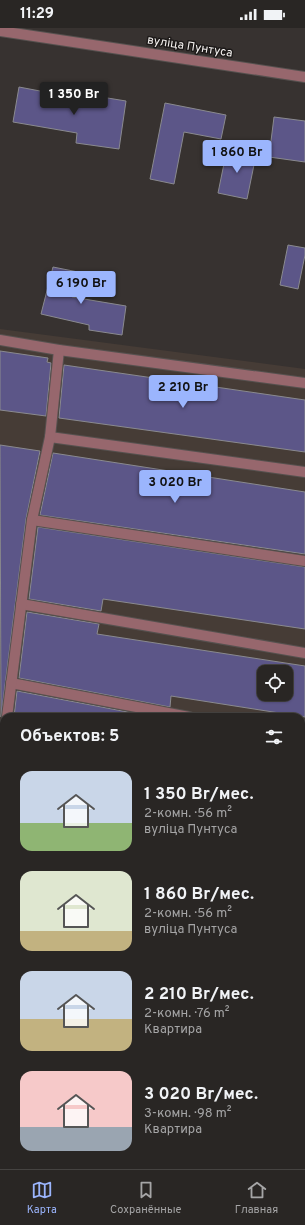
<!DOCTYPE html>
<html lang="ru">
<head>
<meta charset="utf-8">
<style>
	:root { --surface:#292624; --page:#353231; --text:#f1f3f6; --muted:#a5a5a6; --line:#454341; --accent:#9bb5fd }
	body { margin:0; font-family:Overpass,sans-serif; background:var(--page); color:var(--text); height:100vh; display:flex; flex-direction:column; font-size:15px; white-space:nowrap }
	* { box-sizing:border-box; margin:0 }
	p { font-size:13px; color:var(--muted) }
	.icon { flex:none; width:22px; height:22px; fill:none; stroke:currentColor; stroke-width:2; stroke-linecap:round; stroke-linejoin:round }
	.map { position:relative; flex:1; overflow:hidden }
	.details { position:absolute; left:0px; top:685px; width:305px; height:456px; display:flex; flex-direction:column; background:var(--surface); border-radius:12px 12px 0 0; box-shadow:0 1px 3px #0004,0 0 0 1px var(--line) }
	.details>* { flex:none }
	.controls { position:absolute; left:257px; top:637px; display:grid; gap:8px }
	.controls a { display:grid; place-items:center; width:36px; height:36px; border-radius:8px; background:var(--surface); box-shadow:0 1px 3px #0004,0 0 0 1px var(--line); font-size:20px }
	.price { position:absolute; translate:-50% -34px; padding:0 9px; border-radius:4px; background:var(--accent); color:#111; font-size:13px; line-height:26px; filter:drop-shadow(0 1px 2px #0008) }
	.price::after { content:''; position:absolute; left:50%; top:24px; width:12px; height:9px; margin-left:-6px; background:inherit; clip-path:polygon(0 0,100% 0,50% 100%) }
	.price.selected { background:#222; color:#fff }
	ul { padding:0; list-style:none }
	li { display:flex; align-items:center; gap:12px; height:100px; padding:0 20px }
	li span { display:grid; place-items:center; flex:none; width:112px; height:80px; border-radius:12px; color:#555 }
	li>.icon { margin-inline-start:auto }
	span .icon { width:48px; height:48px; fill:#fffc; stroke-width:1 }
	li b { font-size:17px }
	h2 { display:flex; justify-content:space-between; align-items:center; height:48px; padding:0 20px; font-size:17px }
	.status { display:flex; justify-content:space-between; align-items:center; height:28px; padding:0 20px; background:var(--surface); direction:ltr }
	.status svg { height:11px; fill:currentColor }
	.tab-bar { display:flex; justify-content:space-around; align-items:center; height:56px; border-top:1px solid var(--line); background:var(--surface); font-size:11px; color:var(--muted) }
	.tab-bar a { display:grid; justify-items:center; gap:2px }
	.tab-bar .selected { color:var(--accent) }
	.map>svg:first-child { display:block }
	.built { fill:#463c36; fill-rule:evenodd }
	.building { fill:#5c5688; stroke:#8a8a8f; fill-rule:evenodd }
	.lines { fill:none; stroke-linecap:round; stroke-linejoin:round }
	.service-casing { stroke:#56514f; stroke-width:12 }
	.minor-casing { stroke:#56514f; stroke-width:12 }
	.service { stroke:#97676d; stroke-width:10 }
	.minor { stroke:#97676d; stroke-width:10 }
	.rail { stroke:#9c9896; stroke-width:3; stroke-dasharray:5 5; stroke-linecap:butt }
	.labels { text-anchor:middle; stroke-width:3; stroke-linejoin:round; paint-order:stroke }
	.street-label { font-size:12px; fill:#f6f3f1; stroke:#1d1a19 }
</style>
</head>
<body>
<div class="status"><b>11:29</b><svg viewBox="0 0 49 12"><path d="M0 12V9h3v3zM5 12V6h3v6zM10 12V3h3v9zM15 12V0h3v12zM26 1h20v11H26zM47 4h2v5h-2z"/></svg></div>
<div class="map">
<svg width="305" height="1141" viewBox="0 0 305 1141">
	<rect width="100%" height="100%" fill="#373230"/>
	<path class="built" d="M 0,301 L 305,341 L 305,738 L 301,741 L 301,689 L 4,689 L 4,985 L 0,989 ZM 264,644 L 286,644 L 286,666 L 264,666 Z"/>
	<g class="building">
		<path d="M 19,59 L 82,71 L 83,66 L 126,73 L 119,121 L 76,115 L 77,105 L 13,94 Z"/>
		<path d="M 165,75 L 226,87 L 221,111 L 184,104 L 174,156 L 150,151 Z"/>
		<path d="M 274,89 L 305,93 L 305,134 L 269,129 Z"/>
		<path d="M 227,121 L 256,127 L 247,171 L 218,165 Z"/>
		<path d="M 288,217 L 305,220 L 305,227 L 298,261 L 280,257 Z"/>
		<path d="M 53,239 L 78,244 L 72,269 L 126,278 L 122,307 L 89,302 L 89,297 L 41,286 Z"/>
		<path d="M 0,323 L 48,330 L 47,334 L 51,335 L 46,388 L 0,382 Z"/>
		<path d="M 64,337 L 305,372 L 305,424 L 59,390 Z"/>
		<path d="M 0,417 L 40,423 L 26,491 L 1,689 Z"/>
		<path d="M 53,425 L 305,464 L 305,526 L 40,487 Z"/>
		<path d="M 38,499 L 305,539 L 305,601 L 103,571 L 101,583 L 29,571 Z"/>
		<path d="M 27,584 L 99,596 L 97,606 L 305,638 L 305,689 L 171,668 L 170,679 L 19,650 ZM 264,644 L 286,644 L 286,666 L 264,666 Z"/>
		<path d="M 17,663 L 154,689 L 14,689 Z"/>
	</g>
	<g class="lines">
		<g class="service-casing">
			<g id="service">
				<path d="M 0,312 L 59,322 L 305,355"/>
				<path d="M 50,409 L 305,444"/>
				<path d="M 32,492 L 305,533"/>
				<path d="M 21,576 L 305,625"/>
				<path d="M 11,655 L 189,689"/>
				<path d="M 7,689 L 32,492 L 50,409 L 59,322"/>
				<path d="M 301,703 L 305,702"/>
				<path d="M 4,709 L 1,730 L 4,730"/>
			</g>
		</g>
		<g class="minor-casing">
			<path id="minor" d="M 0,3 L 305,49"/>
		</g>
		<use href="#service" class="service"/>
		<use href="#minor" class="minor"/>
		<g class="rail">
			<path d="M 301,908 L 305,903"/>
			<path d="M 301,1093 L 305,1088"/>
			<path d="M 91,1141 L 95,1137"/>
			<path d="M 257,1141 L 261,1137"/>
		</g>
	</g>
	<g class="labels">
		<g class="street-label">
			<text transform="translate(190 18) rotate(9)" y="4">вуліца Пунтуса</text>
		</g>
	</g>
</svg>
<div class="controls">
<a><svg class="icon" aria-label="locate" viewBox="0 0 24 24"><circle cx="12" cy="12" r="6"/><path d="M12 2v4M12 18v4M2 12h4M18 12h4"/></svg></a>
</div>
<b class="price selected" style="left:74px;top:88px">1 350 Br</b>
<b class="price" style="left:237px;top:146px">1 860 Br</b>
<b class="price" style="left:81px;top:277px">6 190 Br</b>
<b class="price" style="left:183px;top:381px">2 210 Br</b>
<b class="price" style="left:175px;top:476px">3 020 Br</b>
<section class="details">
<h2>Объектов: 5<svg class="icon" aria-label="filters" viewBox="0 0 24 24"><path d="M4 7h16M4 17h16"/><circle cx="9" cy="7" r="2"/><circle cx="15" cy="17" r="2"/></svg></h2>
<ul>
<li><span style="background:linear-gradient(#c9d6e8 65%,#8fb573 0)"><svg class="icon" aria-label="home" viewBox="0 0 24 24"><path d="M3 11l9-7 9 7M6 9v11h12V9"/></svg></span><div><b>1 350 Br/мес.</b><p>2-комн. · 56 m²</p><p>вуліца Пунтуса</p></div></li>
<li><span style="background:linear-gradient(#dfe7d0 75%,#c2b280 0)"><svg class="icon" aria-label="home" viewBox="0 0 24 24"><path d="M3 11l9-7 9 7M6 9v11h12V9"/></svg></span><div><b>1 860 Br/мес.</b><p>2-комн. · 56 m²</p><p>вуліца Пунтуса</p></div></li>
<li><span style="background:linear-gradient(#c9d6e8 60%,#c2b280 0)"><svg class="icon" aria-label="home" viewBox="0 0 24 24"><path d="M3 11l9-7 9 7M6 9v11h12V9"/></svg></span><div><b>2 210 Br/мес.</b><p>2-комн. · 76 m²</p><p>Квартира</p></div></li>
<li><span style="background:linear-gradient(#f6c9c9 70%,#9aa5b1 0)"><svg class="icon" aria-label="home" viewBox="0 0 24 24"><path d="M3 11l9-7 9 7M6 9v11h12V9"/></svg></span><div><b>3 020 Br/мес.</b><p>3-комн. · 98 m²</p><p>Квартира</p></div></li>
</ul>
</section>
</div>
<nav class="tab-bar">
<a class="selected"><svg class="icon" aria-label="map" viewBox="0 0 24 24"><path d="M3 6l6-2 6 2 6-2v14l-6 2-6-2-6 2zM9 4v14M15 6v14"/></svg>Карта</a>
<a><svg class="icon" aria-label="saved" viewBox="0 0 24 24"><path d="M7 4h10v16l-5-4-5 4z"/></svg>Сохранённые</a>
<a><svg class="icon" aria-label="home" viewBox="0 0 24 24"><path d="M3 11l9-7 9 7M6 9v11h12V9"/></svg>Главная</a>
</nav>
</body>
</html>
